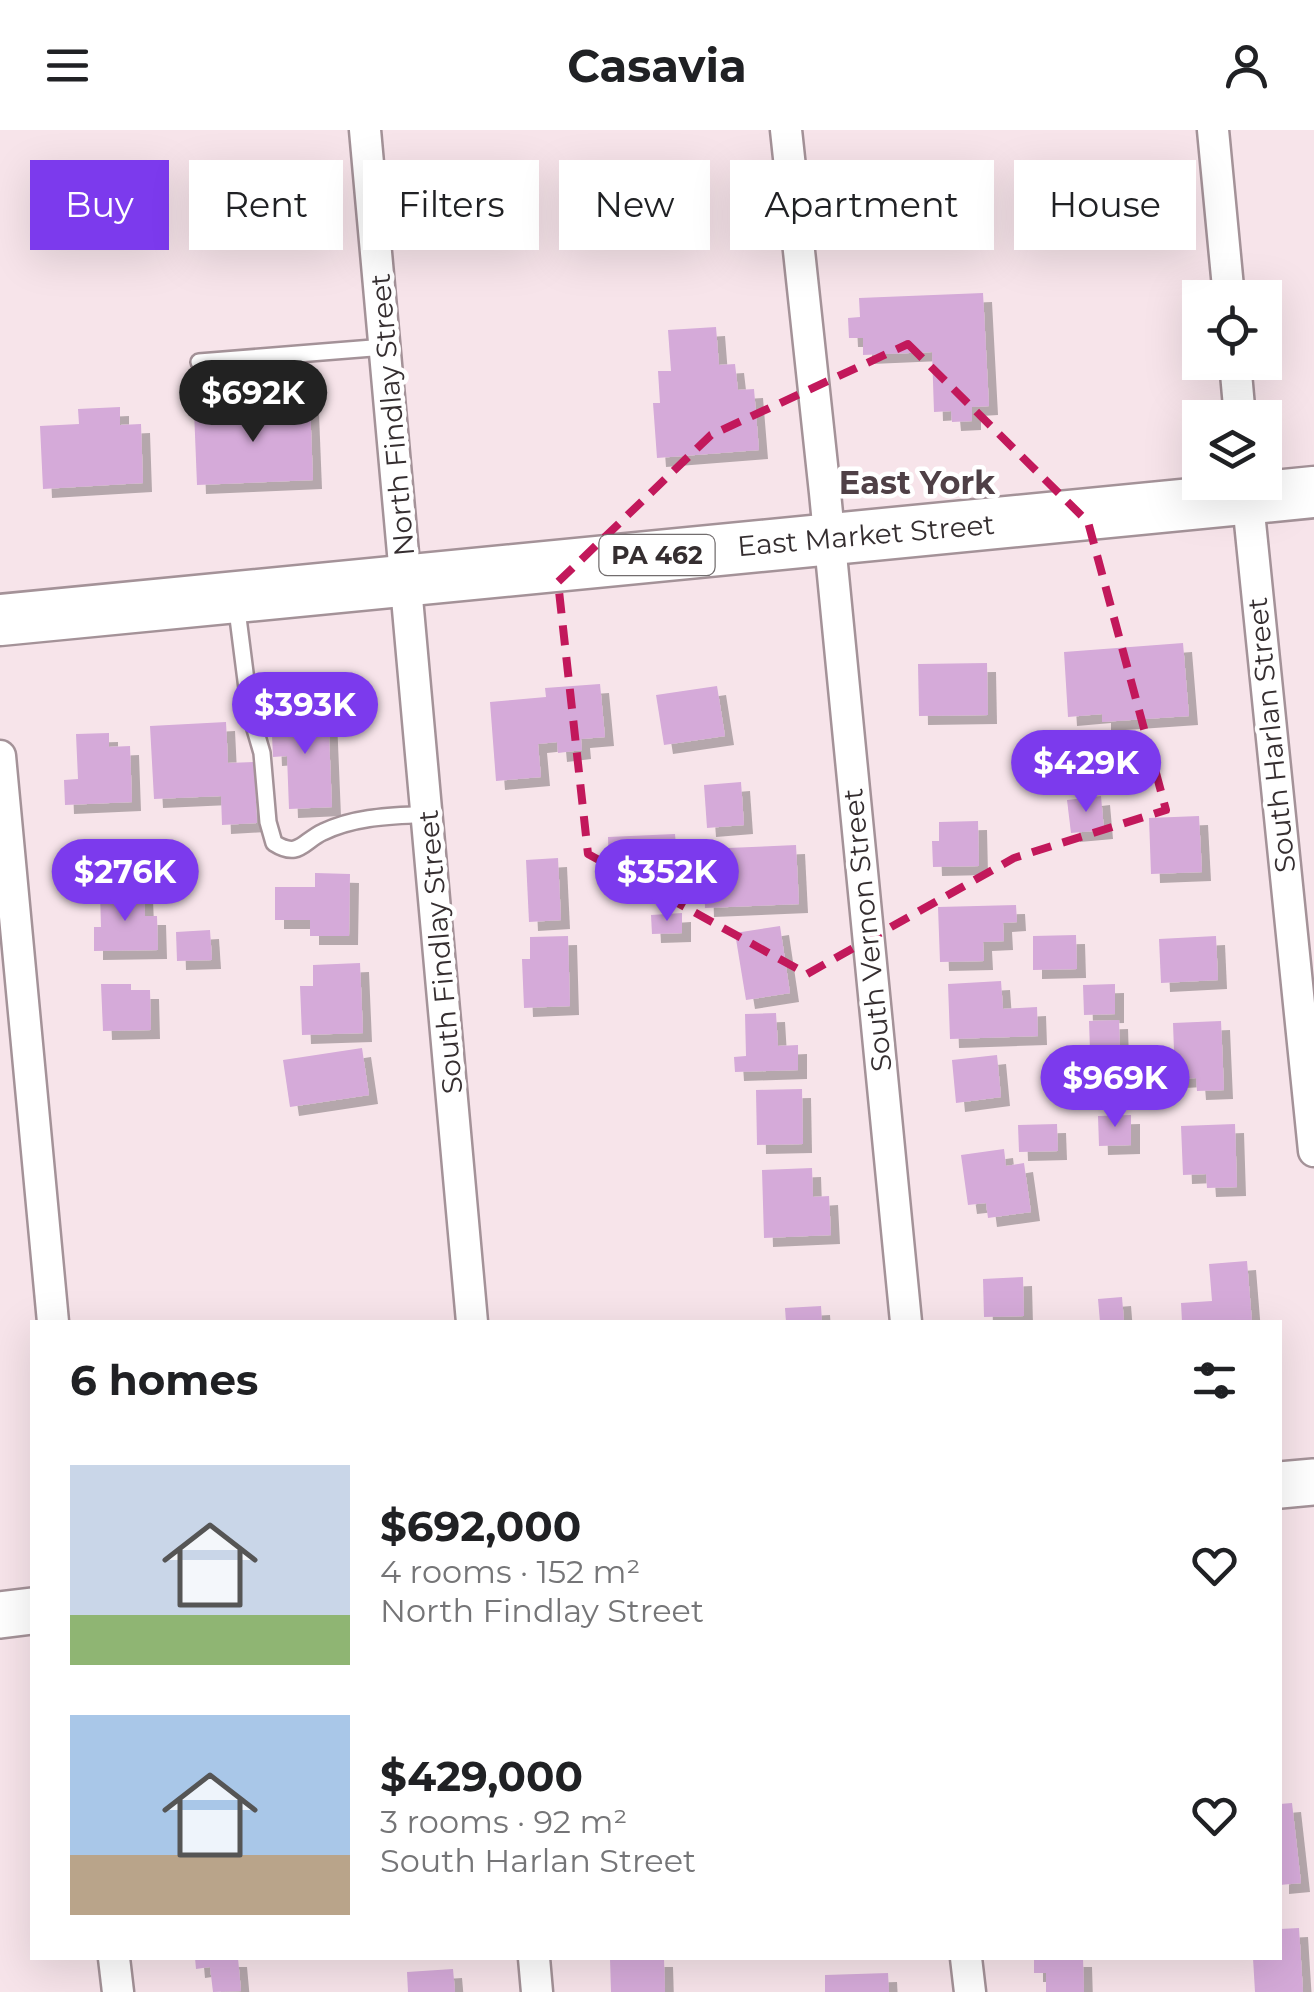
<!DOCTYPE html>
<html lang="en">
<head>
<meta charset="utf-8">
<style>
	:root { --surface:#fff; --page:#f6f6f6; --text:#202124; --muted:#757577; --accent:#7c3aed }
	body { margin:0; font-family:Montserrat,sans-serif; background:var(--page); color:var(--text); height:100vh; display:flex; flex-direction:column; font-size:38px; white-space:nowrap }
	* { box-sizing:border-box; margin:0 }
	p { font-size:32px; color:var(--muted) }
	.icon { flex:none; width:55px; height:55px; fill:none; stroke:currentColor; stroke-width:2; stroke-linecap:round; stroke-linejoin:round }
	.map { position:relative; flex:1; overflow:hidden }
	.drawer { position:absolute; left:30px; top:1190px; width:1252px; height:640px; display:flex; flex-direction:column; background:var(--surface); border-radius:0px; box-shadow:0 10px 40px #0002 }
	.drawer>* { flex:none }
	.guide { position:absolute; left:30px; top:30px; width:1255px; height:90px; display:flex; gap:20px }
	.tools { position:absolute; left:1182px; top:150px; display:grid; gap:20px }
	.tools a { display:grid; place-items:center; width:100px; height:100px; border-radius:0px; background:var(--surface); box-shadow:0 10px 40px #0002; font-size:50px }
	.price { position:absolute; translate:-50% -85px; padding:0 22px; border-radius:35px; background:var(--accent); color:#fff; font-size:32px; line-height:65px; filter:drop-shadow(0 2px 5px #0008) }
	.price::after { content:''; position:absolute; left:50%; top:60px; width:30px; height:22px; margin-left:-15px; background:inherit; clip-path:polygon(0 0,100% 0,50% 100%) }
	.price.active { background:#222; color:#fff }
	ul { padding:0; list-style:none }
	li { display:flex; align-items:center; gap:30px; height:250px; padding:0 40px }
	li span { display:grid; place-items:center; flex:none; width:280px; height:200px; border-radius:0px; color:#555 }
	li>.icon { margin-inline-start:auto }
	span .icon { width:120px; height:120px; fill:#fffc; stroke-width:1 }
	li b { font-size:42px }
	h2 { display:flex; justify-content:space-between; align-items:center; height:120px; padding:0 40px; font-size:42px }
	.pill { padding:0 35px; border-radius:0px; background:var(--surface); box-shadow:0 10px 40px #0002; font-size:35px; line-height:90px }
	.pill.active { background:var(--accent); color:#fff }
	header { display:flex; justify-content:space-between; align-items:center; height:130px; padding:0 40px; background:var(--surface); font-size:45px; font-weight:700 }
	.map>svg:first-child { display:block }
	.building { fill:#d5aad9; filter:url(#shadow) }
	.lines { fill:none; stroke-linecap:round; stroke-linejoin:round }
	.lane-casing { stroke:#a49298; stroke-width:20 }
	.street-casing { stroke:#a49298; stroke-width:35 }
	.secondary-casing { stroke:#a49298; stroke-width:50 }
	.primary-casing { stroke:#a49298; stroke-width:55 }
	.lane { stroke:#fff; stroke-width:15 }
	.street { stroke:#fff; stroke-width:30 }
	.secondary { stroke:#fff; stroke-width:45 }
	.primary { stroke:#fff; stroke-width:50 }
	.marked { fill:none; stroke:#c2185b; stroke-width:8; stroke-dasharray:20 12; stroke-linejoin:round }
	.labels { text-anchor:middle; stroke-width:9; stroke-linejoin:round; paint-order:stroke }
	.shield { fill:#fff; stroke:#726d6e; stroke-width:2.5 }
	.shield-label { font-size:25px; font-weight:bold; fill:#352e30 }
	.street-label { font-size:28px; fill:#352e30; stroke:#fff }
	.quarter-label { font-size:32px; font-weight:bold; fill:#4f4046; stroke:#fff }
</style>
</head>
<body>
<header><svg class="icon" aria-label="menu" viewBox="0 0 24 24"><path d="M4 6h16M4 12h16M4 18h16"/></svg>Casavia<svg class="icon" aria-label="person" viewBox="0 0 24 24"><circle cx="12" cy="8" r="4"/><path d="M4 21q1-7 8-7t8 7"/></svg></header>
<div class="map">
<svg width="1314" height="1862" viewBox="0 0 1314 1862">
	<defs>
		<filter id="shadow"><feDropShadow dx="9" dy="9" stdDeviation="0" flood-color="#0004"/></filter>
	</defs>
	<rect width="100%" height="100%" fill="#f7e4ea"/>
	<g class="building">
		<path d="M 983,163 L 989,276 L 972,277 L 972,291 L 952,292 L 951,281 L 934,282 L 932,222 L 863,225 L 863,208 L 849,208 L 848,188 L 860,187 L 859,168 Z"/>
		<path d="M 716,197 L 719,235 L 735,234 L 738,260 L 754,259 L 759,320 L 657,328 L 653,273 L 660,273 L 658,241 L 671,241 L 668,200 Z"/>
		<path d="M 310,275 L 313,350 L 197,355 L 194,280 Z"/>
		<path d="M 120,277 L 120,295 L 141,294 L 143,353 L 43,359 L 40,296 L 79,294 L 78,279 Z"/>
		<path d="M 1183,513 L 1189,586 L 1102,592 L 1102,584 L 1068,587 L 1064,522 Z"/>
		<path d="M 987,533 L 988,585 L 919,586 L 918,534 Z"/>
		<path d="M 600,554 L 605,607 L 581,609 L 582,620 L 558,623 L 557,612 L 538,614 L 541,647 L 496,651 L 490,572 L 546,567 L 545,558 Z"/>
		<path d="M 717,556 L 725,606 L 664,615 L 656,565 Z"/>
		<path d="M 328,581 L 332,677 L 289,679 L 287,626 L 273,627 L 271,583 Z"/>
		<path d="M 226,592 L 228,633 L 254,632 L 257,693 L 222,695 L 221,666 L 154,669 L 150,596 Z"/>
		<path d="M 109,603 L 109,617 L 130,616 L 132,672 L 65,675 L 64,650 L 78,649 L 76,604 Z"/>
		<path d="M 741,652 L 744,695 L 707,698 L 704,655 Z"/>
		<path d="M 1101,666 L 1104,700 L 1071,703 L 1067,670 Z"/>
		<path d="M 1199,686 L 1202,742 L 1151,744 L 1149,688 Z"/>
		<path d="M 978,691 L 979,736 L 933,737 L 932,711 L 939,711 L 939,692 Z"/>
		<path d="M 675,704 L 677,726 L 645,727 L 646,739 L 609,741 L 608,707 Z"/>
		<path d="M 796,715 L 799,774 L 705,778 L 703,719 Z"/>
		<path d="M 558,728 L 561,790 L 529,792 L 526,730 Z"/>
		<path d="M 315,743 L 350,744 L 349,806 L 310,806 L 310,790 L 275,790 L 275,757 L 315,757 Z"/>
		<path d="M 144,761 L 145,786 L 157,786 L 158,820 L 94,821 L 94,797 L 101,797 L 100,762 Z"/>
		<path d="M 1016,775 L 1017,792 L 1003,793 L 1004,811 L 983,812 L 984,831 L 940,832 L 938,777 Z"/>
		<path d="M 682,783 L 682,803 L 652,804 L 651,785 Z"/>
		<path d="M 780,796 L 790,863 L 746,870 L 735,803 Z"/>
		<path d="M 210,800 L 212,830 L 177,831 L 176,802 Z"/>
		<path d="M 1076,805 L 1077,839 L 1033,840 L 1033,806 Z"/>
		<path d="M 568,806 L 570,876 L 524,878 L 522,829 L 530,829 L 530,807 Z"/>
		<path d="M 1216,806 L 1218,850 L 1161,853 L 1159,809 Z"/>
		<path d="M 360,833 L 363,903 L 302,905 L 300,856 L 313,856 L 313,835 Z"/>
		<path d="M 1001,851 L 1003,879 L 1037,877 L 1038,906 L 950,909 L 948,854 Z"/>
		<path d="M 101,854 L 131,854 L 131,860 L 150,860 L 151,900 L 103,901 Z"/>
		<path d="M 1115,854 L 1115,884 L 1084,885 L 1083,855 Z"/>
		<path d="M 776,883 L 778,916 L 798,915 L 798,940 L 735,942 L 734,927 L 746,926 L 745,884 Z"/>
		<path d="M 1119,890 L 1120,920 L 1090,921 L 1089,891 Z"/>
		<path d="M 1221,891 L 1224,960 L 1197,961 L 1196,948 L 1175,949 L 1173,893 Z"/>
		<path d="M 362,918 L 369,965 L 290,977 L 283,930 Z"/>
		<path d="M 997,925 L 1001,967 L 956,973 L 952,930 Z"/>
		<path d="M 802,959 L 803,1014 L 757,1015 L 756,960 Z"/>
		<path d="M 1131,985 L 1131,1015 L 1099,1016 L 1098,986 Z"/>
		<path d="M 1057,994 L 1058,1021 L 1019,1022 L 1018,995 Z"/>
		<path d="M 1235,994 L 1237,1057 L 1207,1058 L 1206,1044 L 1183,1045 L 1181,996 Z"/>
		<path d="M 1004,1019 L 1006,1036 L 1024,1033 L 1031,1082 L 988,1088 L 986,1073 L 968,1075 L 961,1025 Z"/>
		<path d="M 812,1038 L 813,1067 L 829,1066 L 831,1105 L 764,1108 L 762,1040 Z"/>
		<path d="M 1247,1131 L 1252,1192 L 1182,1192 L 1181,1173 L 1212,1171 L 1209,1134 Z"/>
		<path d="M 1023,1147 L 1024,1186 L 984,1187 L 983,1149 Z"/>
		<path d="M 1122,1167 L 1124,1192 L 1100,1192 L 1098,1169 Z"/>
		<path d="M 821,1176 L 822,1192 L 786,1192 L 785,1178 Z"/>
		<path d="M 1292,1673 L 1301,1753 L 1280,1755 L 1280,1674 Z"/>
		<path d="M 1299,1798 L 1303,1862 L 1255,1862 L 1253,1828 L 1280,1828 L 1280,1799 Z"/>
		<path d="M 195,1828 L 238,1828 L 241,1861 L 213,1862 L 210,1837 L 196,1839 Z"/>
		<path d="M 610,1828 L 664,1828 L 665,1862 L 611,1862 Z"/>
		<path d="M 1034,1828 L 1083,1828 L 1084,1862 L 1046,1862 L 1046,1843 L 1034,1843 Z"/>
		<path d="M 453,1839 L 455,1862 L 408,1862 L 407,1842 Z"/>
		<path d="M 888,1843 L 889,1862 L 825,1862 L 825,1845 Z"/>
	</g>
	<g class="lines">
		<g class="lane-casing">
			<g id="lane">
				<path d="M 199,232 L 385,217"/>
				<path d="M 236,472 L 250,582 L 262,623 L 268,692 L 274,713 C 299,729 303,711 323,702 C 356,686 393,686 428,684"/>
			</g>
		</g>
		<g class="street-casing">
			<g id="street">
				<path d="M 365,0 L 472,1192"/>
				<path d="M 786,0 L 825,363 L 906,1192"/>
				<path d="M 1213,0 L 1229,168"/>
				<path d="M 1235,232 L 1240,288"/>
				<path d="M 1246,353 L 1314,1021"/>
				<path d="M 0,626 L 53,1192"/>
				<path d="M 114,1828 L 118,1862"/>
				<path d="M 534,1828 L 537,1862"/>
				<path d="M 966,1828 L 970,1862"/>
			</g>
		</g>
		<g class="secondary-casing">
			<g id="secondary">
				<path d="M 1280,1355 L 1314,1352"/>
				<path d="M 0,1485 L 32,1481"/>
			</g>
		</g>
		<g class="primary-casing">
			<path id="primary" d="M 0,490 L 1314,362"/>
		</g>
		<use href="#lane" class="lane"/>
		<use href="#street" class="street"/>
		<use href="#secondary" class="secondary"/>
		<use href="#primary" class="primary"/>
	</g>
	<path class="marked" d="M 908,214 L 1088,392 L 1166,680 L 1014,728 L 807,844 L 588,724 L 558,452 L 711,305 Z"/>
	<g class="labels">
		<rect class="shield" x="599.5" y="405" width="115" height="40" rx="8"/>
		<g class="shield-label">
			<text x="657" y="434">PA 462</text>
		</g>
		<g class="street-label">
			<text transform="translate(392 285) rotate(-95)" y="10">North Findlay Street</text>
			<text transform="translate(866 405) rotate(-5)" y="10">East Market Street</text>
			<text transform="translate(1271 605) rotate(-96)" y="10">South Harlan Street</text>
			<text transform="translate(867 800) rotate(-96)" y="10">South Vernon Street</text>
			<text transform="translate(440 822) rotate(-95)" y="10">South Findlay Street</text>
		</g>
		<g class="quarter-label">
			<text x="917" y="364">East York</text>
		</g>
	</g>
</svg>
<div class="tools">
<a><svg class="icon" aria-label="locate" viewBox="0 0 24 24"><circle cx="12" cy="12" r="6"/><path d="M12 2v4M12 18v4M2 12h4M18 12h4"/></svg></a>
<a><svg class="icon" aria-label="layers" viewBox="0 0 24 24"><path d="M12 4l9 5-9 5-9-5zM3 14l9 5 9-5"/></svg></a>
</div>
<b class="price active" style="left:253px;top:315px">$692K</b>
<b class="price" style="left:305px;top:627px">$393K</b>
<b class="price" style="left:1086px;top:685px">$429K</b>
<b class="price" style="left:125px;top:794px">$276K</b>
<b class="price" style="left:667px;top:794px">$352K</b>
<b class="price" style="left:1115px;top:1000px">$969K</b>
<div class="guide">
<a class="pill active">Buy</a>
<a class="pill">Rent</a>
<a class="pill">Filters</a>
<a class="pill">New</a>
<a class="pill">Apartment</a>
<a class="pill">House</a>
</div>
<section class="drawer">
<h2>6 homes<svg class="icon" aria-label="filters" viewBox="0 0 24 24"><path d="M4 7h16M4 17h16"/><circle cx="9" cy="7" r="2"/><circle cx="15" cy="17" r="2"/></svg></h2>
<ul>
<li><span style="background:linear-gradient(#c9d6e8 75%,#8fb573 0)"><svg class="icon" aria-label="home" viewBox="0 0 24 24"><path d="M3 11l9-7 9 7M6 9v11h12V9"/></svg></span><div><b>$692,000</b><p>4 rooms · 152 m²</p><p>North Findlay Street</p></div><svg class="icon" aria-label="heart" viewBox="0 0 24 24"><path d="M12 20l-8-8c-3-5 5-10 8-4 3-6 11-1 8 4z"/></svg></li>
<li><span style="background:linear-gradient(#a9c7e8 70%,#b9a48a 0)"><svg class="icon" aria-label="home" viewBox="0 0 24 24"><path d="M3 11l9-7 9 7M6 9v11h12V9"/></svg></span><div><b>$429,000</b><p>3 rooms · 92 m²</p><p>South Harlan Street</p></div><svg class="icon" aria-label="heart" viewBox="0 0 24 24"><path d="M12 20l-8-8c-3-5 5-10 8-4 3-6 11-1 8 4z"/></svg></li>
</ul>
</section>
</div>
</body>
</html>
